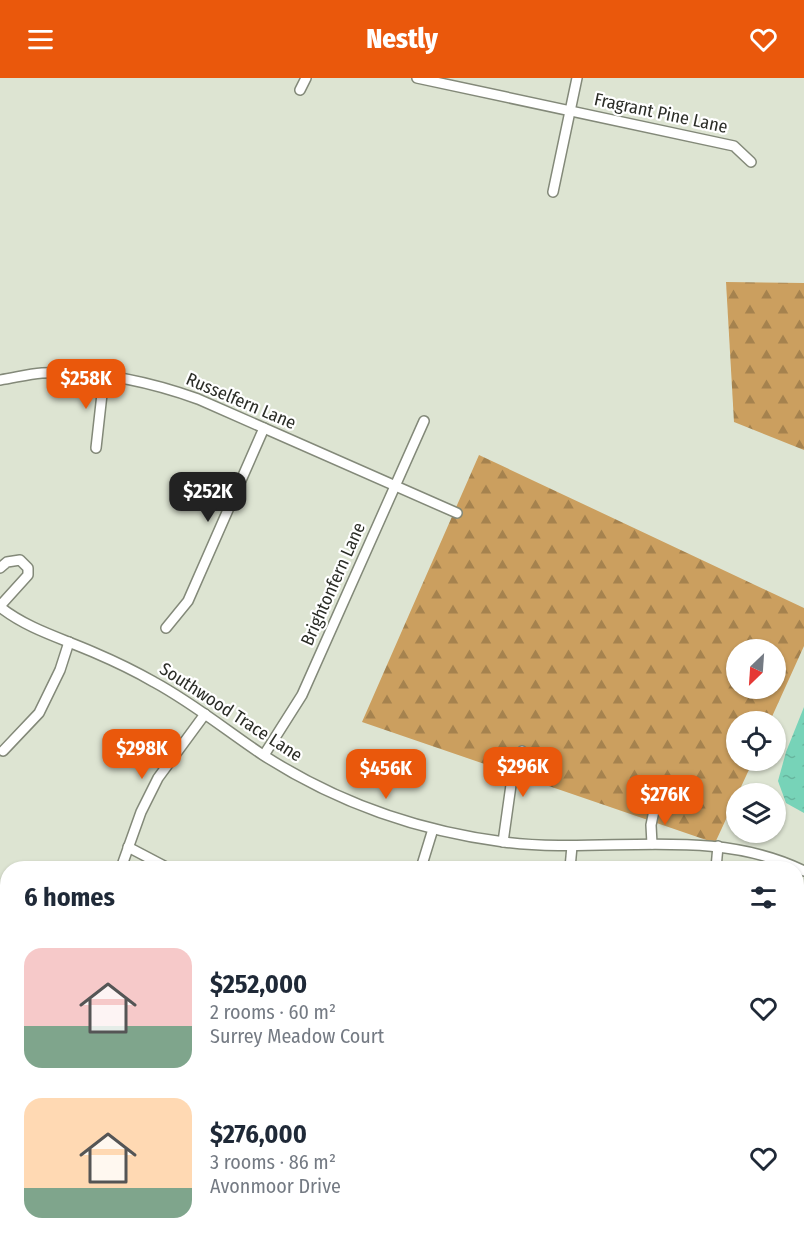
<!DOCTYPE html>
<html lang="en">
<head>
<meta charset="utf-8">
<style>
	:root { --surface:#fff; --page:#f2f2f3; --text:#1f2937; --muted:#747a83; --accent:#ea580c }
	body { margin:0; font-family:"Fira Sans Condensed",sans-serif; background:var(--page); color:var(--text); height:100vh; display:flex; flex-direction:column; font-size:22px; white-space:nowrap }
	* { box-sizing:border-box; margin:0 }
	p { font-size:20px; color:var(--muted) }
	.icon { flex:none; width:33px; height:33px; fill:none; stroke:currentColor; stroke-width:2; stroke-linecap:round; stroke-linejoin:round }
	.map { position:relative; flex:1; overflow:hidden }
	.sheet { position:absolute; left:0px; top:783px; width:804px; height:386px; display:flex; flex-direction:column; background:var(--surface); border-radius:24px 24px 0 0; box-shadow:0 2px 4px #0004 }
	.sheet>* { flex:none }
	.needle { width:39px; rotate:205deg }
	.tools { position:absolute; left:726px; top:561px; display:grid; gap:12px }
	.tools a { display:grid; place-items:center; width:60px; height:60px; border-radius:50%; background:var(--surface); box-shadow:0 2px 4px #0004; font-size:30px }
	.price { position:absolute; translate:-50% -51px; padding:0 14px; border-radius:12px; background:var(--accent); color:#fff; font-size:20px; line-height:39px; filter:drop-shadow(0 2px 3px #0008) }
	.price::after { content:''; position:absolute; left:50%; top:36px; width:18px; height:14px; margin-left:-9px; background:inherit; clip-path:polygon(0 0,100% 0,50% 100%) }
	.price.selected { background:#222; color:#fff }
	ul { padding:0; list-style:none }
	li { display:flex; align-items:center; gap:18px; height:150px; padding:0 24px }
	li span { display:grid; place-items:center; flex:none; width:168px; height:120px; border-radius:18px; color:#555 }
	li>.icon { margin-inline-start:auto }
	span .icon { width:72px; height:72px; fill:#fffc; stroke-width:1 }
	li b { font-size:26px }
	h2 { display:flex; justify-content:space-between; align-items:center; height:72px; padding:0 24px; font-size:26px }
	header { display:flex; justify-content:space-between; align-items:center; height:78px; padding:0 24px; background:var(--accent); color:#fff; font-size:27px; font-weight:800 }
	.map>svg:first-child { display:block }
	.green { fill:#c8a97e }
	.forest { fill:url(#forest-firs); fill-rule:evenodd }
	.water { fill:url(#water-ripples) }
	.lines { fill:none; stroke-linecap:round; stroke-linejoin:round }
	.canal { stroke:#77d3b8; stroke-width:10 }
	.minor-casing { stroke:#838979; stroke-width:12 }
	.minor { stroke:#fff; stroke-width:9 }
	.labels { text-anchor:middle; stroke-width:4.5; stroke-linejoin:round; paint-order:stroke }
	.street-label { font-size:18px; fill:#2b2d27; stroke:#fff }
</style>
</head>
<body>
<header><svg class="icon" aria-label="menu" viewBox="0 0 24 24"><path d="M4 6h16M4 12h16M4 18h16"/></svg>Nestly<svg class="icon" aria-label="heart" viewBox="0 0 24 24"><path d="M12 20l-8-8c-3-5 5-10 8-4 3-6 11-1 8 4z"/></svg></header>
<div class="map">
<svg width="804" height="1168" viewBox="0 0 804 1168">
	<defs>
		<pattern id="forest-firs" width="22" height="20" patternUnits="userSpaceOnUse" patternTransform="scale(1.5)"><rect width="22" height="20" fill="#cb9f5f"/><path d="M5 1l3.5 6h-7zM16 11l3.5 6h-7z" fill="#a5824e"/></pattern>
		<pattern id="water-ripples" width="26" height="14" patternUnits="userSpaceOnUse" patternTransform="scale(1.5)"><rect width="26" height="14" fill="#77d3b8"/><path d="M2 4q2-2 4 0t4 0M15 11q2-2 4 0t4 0" fill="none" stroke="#67b59e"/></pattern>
	</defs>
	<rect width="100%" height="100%" fill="#dde4d2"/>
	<g class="green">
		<path d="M 804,972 L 804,1062 L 797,1070 L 797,980 Z"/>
		<path d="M 627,1161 L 711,1161 L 705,1168 L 620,1168 Z"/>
	</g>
	<g class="forest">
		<path d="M 726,204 L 804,205 L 804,372 L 734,344 Z"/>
		<path d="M 479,377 L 804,530 L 804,568 L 770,643 L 736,644 L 736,682 L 753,683 L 715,765 L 362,644 ZM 736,572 L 776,572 L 776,610 L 736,610 Z"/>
	</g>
	<path class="water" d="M 804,629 L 804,735 L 786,725 L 778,703 L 786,674 Z"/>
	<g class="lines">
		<g class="canal">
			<path d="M 796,1012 L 804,1004"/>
			<path d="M 650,1168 L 656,1161"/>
		</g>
		<g class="minor-casing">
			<g id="minor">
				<path d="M 417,0 L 734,68 L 751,84"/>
				<path d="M 300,12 L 306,0"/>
				<path d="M 553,114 L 577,0"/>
				<path d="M 0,302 C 14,300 28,296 42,295 C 95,292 148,303 198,321 L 457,435"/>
				<path d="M 96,370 L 104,298"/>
				<path d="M 0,490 L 7,484 L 20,482 L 28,490 L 28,497 L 0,528"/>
				<path d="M 0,529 C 28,551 61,560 93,574 C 114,583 135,593 154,604 C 193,625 227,653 263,677 C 336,724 419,753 504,764 C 604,777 711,747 804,793"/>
				<path d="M 166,550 L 188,523 L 264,350"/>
				<path d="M 3,673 L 39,635 L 60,592 L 69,564"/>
				<path d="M 264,677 L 302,617 L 424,343"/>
				<path d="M 503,764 L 511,707 L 522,673"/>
				<path d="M 652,766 L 651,747 L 655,728"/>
				<path d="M 128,769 L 168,790"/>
				<path d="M 121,790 L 141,734 L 158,700 L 205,636"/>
				<path d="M 421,790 L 433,751"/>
				<path d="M 570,790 L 572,768"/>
				<path d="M 716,790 L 718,768"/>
				<path d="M 796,910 L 804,913"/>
				<path d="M 0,996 L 8,1000"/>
				<path d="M 370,1161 L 387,1168"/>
				<path d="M 501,1168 L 506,1161"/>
				<path d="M 798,1168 L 804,1162"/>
			</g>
		</g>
		<use href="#minor" class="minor"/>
	</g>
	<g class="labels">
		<g class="street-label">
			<text transform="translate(661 35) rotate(12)" y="6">Fragrant Pine Lane</text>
			<text transform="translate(241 323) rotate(23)" y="6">Russelfern Lane</text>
			<text transform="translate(333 506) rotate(-66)" y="6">Brightonfern Lane</text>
			<text transform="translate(231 634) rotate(33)" y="6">Southwood Trace Lane</text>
		</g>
	</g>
</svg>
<div class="tools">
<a><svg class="needle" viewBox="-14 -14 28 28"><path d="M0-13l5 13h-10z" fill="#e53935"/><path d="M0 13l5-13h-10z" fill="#747a83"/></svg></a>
<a><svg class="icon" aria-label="locate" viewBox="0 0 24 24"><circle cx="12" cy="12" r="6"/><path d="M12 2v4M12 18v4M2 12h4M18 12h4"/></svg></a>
<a><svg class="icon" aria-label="layers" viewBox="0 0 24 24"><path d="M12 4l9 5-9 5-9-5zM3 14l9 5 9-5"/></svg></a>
</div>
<b class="price" style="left:86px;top:332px">$258K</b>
<b class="price selected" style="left:208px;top:445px">$252K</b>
<b class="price" style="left:142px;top:702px">$298K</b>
<b class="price" style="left:523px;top:720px">$296K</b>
<b class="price" style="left:386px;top:722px">$456K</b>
<b class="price" style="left:665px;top:748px">$276K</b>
<section class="sheet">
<h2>6 homes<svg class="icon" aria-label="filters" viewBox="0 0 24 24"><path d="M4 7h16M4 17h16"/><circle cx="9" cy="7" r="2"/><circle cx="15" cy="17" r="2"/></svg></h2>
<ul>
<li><span style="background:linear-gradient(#f6c9c9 65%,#7fa58c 0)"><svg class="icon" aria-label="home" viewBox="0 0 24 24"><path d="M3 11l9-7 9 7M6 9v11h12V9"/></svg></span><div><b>$252,000</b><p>2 rooms · 60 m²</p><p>Surrey Meadow Court</p></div><svg class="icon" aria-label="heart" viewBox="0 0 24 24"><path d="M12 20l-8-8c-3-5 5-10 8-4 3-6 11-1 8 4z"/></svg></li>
<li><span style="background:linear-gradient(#ffd9b3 75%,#7fa58c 0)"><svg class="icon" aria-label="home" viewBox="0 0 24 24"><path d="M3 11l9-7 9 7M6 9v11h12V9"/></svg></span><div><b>$276,000</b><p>3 rooms · 86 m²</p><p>Avonmoor Drive</p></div><svg class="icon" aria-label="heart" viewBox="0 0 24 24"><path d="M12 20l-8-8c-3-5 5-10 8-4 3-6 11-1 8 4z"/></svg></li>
</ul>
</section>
</div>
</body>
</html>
